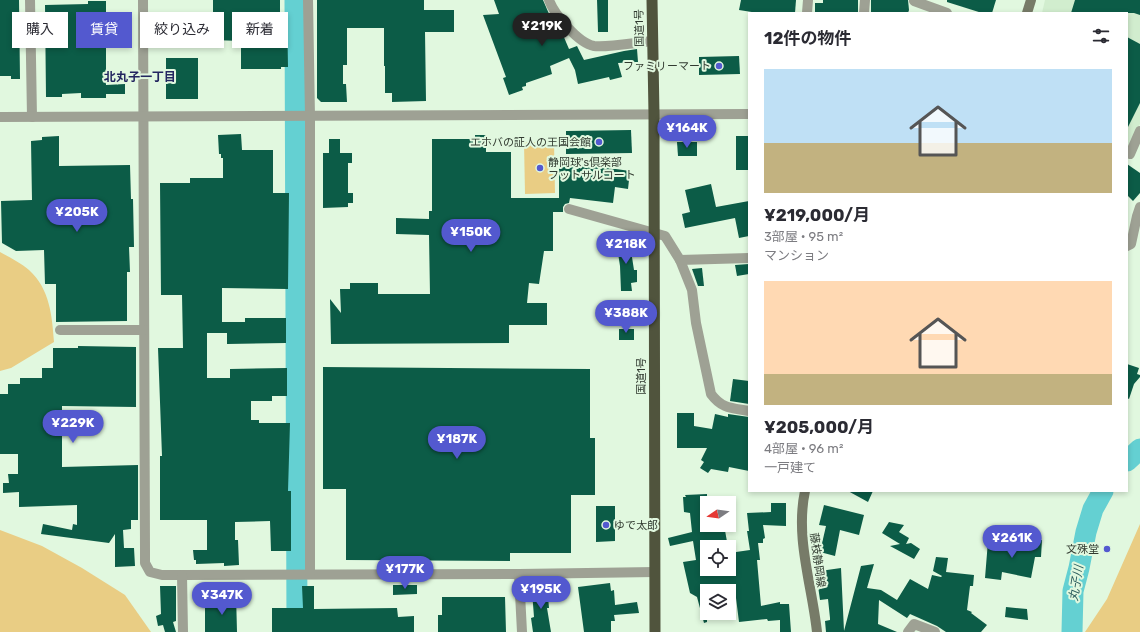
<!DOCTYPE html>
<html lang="ja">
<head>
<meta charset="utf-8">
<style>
	:root { --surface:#fff; --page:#f2f2f3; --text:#2b2b33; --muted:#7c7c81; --accent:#5359cf }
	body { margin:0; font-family:Rubik,"Noto Sans JP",sans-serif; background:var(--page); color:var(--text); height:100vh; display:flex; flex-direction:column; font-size:15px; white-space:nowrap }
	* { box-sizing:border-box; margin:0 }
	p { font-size:13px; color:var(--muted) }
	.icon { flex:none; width:22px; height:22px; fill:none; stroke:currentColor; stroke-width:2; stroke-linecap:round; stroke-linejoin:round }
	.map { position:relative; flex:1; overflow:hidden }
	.panel { position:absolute; left:748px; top:12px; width:380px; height:480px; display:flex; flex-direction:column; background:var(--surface); border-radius:0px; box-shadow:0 2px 6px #0003 }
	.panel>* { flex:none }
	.hud { position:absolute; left:12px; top:12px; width:380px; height:36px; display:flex; gap:8px }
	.needle { width:26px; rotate:257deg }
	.controls { position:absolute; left:700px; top:496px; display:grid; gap:8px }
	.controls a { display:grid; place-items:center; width:36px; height:36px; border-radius:0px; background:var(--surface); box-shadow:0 2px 6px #0003; font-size:20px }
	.price { position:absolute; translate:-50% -34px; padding:0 9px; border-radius:14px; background:var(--accent); color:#fff; font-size:13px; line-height:26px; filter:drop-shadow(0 1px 2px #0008) }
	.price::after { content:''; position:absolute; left:50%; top:24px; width:12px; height:9px; margin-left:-6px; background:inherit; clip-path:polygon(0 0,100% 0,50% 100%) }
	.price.on { background:#222; color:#fff }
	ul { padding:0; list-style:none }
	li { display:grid; align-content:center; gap:8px; height:212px; padding:0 16px }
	li span { display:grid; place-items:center; height:124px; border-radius:0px; color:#555 }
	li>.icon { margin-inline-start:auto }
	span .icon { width:72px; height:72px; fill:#fffc; stroke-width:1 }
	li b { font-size:17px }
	h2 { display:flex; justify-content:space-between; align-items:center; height:48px; padding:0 16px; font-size:17px }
	.pill { padding:0 14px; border-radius:0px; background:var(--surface); box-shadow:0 2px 6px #0003; font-size:14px; line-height:36px }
	.pill.on { background:var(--accent); color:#fff }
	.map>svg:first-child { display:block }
	.built { fill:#d1edce }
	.green { fill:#e9cd84 }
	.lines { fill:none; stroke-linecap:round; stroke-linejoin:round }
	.river { stroke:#64d0d2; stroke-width:21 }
	.building { fill:#0c5c47 }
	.minor { stroke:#9ea194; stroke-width:10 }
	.tertiary { stroke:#9ea194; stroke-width:10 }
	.secondary { stroke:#777b68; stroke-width:10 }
	.trunk { stroke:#50543d; stroke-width:11 }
	.poi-dot { fill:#5359cf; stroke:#e1f8df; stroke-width:1.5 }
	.labels { text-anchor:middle; stroke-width:4; stroke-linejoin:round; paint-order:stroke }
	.street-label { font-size:11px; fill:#313a30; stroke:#e1f8df }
	.poi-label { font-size:11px; fill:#313a30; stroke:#e1f8df; text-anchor:end }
	.neighbourhood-label { font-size:12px; font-weight:bold; fill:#232660; stroke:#e1f8df }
	.water-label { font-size:12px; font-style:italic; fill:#2e5e5e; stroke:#e1f8df }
</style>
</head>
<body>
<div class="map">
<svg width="1140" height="632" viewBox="0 0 1140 632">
	<rect width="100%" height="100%" fill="#e1f8df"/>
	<path class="built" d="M 1045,0 L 1140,0 L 1140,124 L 1127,151 L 1127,13 L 1042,13 Z"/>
	<g class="green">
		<path d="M 524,142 L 554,142 L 555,193 L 525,194 Z"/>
		<path d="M 0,252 C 9,257 21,263 29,270 C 50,289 52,316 54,342 L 11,368 L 0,371 Z"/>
		<path d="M 1140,524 L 1140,632 L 1085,632 L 1107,599 Z"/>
		<path d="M 0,530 L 42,546 L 82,568 L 125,595 L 151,632 L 0,632 Z"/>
	</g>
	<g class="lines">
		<g class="river">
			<path d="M 295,0 L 297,632"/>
			<path d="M 1127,461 L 1140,449"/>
			<path d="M 1072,632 L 1073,591 L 1079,568 L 1086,532 L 1093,509 L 1103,491"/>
		</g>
	</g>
	<g class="building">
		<path d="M 0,0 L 19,0 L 20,79 L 11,79 L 11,76 L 0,76 Z"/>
		<path d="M 213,0 L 280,0 L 280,12 L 287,12 L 288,67 L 281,67 L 281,69 L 241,69 L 241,41 L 213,40 Z"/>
		<path d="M 317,0 L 424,0 L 424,10 L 454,10 L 454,32 L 425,32 L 426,101 L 392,102 L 392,93 L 385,93 L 385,66 L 384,66 L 384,28 L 347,28 L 347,65 L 343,65 L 343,84 L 346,84 L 347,102 L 321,102 L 317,98 Z"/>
		<path d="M 494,0 L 543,0 L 559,37 L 563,35 L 569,49 L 577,46 L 584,60 L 624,51 L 637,49 L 638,62 L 618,63 L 622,77 L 610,80 L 609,77 L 578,84 L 575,70 L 569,58 L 550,66 L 552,74 L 526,83 L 526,86 L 522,87 L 523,90 L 509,95 L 503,78 L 506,77 L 483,15 L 499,14 Z"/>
		<path d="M 597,0 L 608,0 L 608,32 L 598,32 Z"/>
		<path d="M 741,0 L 796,0 L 795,13 L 758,13 L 739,10 Z"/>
		<path d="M 823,0 L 858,0 L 858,13 L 815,12 L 815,3 L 823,3 Z"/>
		<path d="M 871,0 L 908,0 L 909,10 L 908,13 L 871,12 Z"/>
		<path d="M 947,0 L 996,0 L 992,13 L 982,13 L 947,2 Z"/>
		<path d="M 1075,0 L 1140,0 L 1140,15 L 1134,13 L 1071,13 Z"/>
		<path d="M 88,1 L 106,1 L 106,85 L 125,84 L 125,94 L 106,94 L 106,98 L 81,98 L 81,93 L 62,94 L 62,97 L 46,97 L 45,5 L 88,4 Z"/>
		<path d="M 1127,37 L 1140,44 L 1140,103 L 1127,129 Z"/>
		<path d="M 739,56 L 740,74 L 699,75 L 699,57 Z"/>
		<rect x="166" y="58" width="32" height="41"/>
		<path d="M 631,130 L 632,153 L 566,154 L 566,131 Z"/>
		<path d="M 241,134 L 242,150 L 273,150 L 273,193 L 289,193 L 288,289 L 222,288 L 222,322 L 245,322 L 245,318 L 286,318 L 286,343 L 227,344 L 227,333 L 207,333 L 207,378 L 230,378 L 230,369 L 287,368 L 287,396 L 272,396 L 272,401 L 251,401 L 251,420 L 259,420 L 259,423 L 290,423 L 288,491 L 291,491 L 291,551 L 271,551 L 270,521 L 235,522 L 235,540 L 238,540 L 239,565 L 224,566 L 224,563 L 196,564 L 196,560 L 194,560 L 193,550 L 207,550 L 207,520 L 160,520 L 160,456 L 162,456 L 158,348 L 183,348 L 182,295 L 161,295 L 160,183 L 190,183 L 190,178 L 223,178 L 223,158 L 221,158 L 221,154 L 219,154 L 218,135 Z"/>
		<path d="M 475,135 L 486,135 L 486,152 L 511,152 L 511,198 L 559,198 L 559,166 L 566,167 L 566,162 L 630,171 L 628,189 L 615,187 L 613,203 L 570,198 L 569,203 L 565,204 L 563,207 L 563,212 L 553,212 L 553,251 L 544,251 L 539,284 L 529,283 L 527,303 L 547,303 L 547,325 L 509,325 L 509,343 L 331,344 L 330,299 L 341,313 L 340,289 L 350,289 L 350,283 L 378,283 L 378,294 L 430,294 L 429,235 L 396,234 L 396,218 L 429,219 L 429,211 L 432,211 L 432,139 L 475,139 Z"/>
		<path d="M 59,136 L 59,166 L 130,165 L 131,199 L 133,199 L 134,247 L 129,247 L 130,272 L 127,272 L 127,321 L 56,322 L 56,284 L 45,284 L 44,250 L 16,251 L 2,243 L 1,201 L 32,200 L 31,141 L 42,140 L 42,137 Z"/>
		<rect x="736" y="136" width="13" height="34"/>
		<path d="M 329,139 L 340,139 L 340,153 L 352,153 L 352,163 L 348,163 L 348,193 L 353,193 L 353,203 L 348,203 L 348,207 L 323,208 L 323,153 L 329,153 Z"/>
		<path d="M 677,142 L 697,142 L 697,156 L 678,156 Z"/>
		<path d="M 1127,164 L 1140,173 L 1140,193 L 1133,201 L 1127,195 Z"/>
		<path d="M 711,184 L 716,207 L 749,201 L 749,236 L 739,238 L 735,218 L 685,228 L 682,214 L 690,212 L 685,190 Z"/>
		<path d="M 629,238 L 634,270 L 637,270 L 637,282 L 631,283 L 632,291 L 621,291 L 620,266 L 616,240 Z"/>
		<path d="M 749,264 L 749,274 L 737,276 L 735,265 Z"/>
		<path d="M 702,268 L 704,286 L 698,286 L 692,269 Z"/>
		<rect x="619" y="329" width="15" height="11"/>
		<path d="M 78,346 L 136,347 L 136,407 L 62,406 L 62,467 L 138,465 L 138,520 L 131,520 L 131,529 L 123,530 L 124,548 L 134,548 L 135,566 L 115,567 L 115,534 L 109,543 L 41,534 L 43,524 L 72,530 L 73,524 L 77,525 L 77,505 L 19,507 L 19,492 L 3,493 L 3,483 L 9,483 L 8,474 L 18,474 L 18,454 L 0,454 L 0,394 L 8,394 L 8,384 L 20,384 L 20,378 L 42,378 L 42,368 L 53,368 L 53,348 L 78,348 Z"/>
		<path d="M 1127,364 L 1139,368 L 1137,374 L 1140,375 L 1140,377 L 1134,384 L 1129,399 L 1127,398 Z"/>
		<path d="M 323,367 L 590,369 L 590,438 L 595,438 L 595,495 L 571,495 L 571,553 L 510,553 L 510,561 L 346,560 L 346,489 L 323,489 Z"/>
		<path d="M 733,379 L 749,381 L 749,404 L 730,401 Z"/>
		<path d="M 677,413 L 694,413 L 694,426 L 712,429 L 715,414 L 728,417 L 728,414 L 749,417 L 749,471 L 729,467 L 728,472 L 711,469 L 708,473 L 700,468 L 704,462 L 701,460 L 707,448 L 677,448 Z"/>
		<path d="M 848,491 L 873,491 L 868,502 Z"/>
		<path d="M 707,494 L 707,525 L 724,525 L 728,547 L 707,547 L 707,569 L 729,569 L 729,553 L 750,550 L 747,531 L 749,531 L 747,513 L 771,512 L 771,503 L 786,503 L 786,526 L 763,525 L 765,538 L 763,539 L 763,543 L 758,543 L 760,560 L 757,560 L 761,606 L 780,602 L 780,604 L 789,604 L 791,632 L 780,632 L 780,620 L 768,621 L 767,619 L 739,622 L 736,598 L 729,600 L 729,591 L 707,591 L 707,622 L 704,623 L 697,597 L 690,593 L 683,562 L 696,560 L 693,541 L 670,546 L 668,538 L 692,532 L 690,513 L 684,512 L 683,497 L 686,497 L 685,495 Z"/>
		<path d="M 824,505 L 864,515 L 859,535 L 840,530 L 835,556 L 820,552 L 826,526 L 819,525 Z"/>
		<path d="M 596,506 L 615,506 L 615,541 L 596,542 Z"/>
		<path d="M 889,522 L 904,525 L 899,532 L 909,538 L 906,544 L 911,543 L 920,549 L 914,559 L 890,546 L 900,544 L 882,533 Z"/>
		<path d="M 1027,539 L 1042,540 L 1041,557 L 1035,557 L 1031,578 L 1002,572 L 1001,580 L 985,578 L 988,541 L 1027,545 Z"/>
		<path d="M 936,557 L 948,558 L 946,572 L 974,575 L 973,586 L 970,586 L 967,610 L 972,612 L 971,613 L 987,625 L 981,632 L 946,632 L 937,626 L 910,614 L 907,618 L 879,600 L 878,624 L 897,632 L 826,632 L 825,621 L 830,620 L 830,618 L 828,599 L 820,600 L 818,586 L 822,586 L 820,571 L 841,568 L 844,631 L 861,566 L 874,564 L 867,588 L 881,590 L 897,600 L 910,579 L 928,589 L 932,575 L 941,577 L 942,576 L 933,571 Z"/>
		<path d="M 610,583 L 611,591 L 614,590 L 615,605 L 637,602 L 639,613 L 614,615 L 615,621 L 611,621 L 611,632 L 584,632 L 578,587 Z"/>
		<path d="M 393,585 L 417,585 L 417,594 L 393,595 Z"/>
		<path d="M 160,586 L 176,586 L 176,621 L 173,622 L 176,632 L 165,632 L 163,625 L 158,626 L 156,616 L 161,614 Z"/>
		<path d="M 302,586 L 314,586 L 314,609 L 397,608 L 398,617 L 414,616 L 414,632 L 272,632 L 272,608 L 303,608 Z"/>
		<path d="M 534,587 L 546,587 L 546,589 L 550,588 L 551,597 L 548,597 L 549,608 L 547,608 L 551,632 L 533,632 L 531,618 L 534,617 L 532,591 L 535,591 Z"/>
		<path d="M 224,594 L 236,594 L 237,632 L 205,632 L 205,604 L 224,603 Z"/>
		<path d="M 442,597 L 505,597 L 506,632 L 438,632 L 438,615 L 442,615 Z"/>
		<path d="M 1006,607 L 1027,609 L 1028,620 L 1005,617 Z"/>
	</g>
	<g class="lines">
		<g class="minor">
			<path d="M 30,0 L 32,117"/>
			<path d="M 143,0 L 145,550 L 145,563 L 150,572 L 162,575 L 182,575 L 519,574 L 655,572"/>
			<path d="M 308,0 L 310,116"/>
			<path d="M 549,0 C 554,14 578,43 594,46 C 607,48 638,42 653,41"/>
			<path d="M 914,1 L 947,13"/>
			<path d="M 807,13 L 808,0"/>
			<path d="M 864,13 L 865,0"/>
			<path d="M 1127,153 L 1130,154 L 1140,131"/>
			<path d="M 569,209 L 665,236 L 680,260 L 692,290 L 696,323 L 711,394 C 722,409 732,408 749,411"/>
			<path d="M 1127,246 L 1131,244 L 1137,216 L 1140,207"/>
			<path d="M 680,260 L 749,258"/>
			<path d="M 60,330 L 144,330"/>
			<path d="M 519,574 L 522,632"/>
			<path d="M 182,575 L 183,632"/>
			<path d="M 908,632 L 914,624 L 935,632"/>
		</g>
		<g class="tertiary">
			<path d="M 310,116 L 310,574"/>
			<path d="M 0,117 L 749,114"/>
		</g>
		<g class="secondary">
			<path d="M 1027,13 L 1031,0"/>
			<path d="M 805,491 C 795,538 812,585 817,632"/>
		</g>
		<path class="trunk" d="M 652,0 L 654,114 L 655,632"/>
	</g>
	<g class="poi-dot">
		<circle cx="719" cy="66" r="4"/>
		<circle cx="599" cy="142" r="4"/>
		<circle cx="540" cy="168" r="4"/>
		<circle cx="606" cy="525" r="4"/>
		<circle cx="1107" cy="549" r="4"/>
	</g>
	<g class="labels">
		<g class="street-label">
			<text transform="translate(639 28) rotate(-91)" y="4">国道1号</text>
			<text transform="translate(641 376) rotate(-90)" y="4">国道1号</text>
			<text transform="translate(818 560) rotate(82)" y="4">藤枝静岡線</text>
		</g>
		<g class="poi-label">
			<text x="711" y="70">ファミリーマート</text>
			<text x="591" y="146">エホバの証人の王国会館</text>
			<text x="548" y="166" text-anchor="start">静岡球's倶楽部<tspan x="548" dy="13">フットサルコート</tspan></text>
			<text x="614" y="529" text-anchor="start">ゆで太郎</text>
			<text x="1099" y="553">文殊堂</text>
		</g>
		<g class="neighbourhood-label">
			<text x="140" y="81">北丸子一丁目</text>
		</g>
		<g class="water-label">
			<text transform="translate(1076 583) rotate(-81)" y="4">丸子川</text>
		</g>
	</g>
</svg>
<div class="controls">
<a><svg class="needle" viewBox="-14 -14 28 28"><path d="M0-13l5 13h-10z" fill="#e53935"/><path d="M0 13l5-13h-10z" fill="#7c7c81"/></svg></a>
<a><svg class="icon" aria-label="locate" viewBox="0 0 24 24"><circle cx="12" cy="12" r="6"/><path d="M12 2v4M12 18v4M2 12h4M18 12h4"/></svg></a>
<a><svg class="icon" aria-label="layers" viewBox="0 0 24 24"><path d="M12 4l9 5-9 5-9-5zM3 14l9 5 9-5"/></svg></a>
</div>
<b class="price on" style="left:542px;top:47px">¥219K</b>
<b class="price" style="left:687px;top:149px">¥164K</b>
<b class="price" style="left:77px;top:233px">¥205K</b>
<b class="price" style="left:471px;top:253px">¥150K</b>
<b class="price" style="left:626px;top:265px">¥218K</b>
<b class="price" style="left:626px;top:334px">¥388K</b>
<b class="price" style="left:73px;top:444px">¥229K</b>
<b class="price" style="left:457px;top:460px">¥187K</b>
<b class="price" style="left:1012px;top:559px">¥261K</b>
<b class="price" style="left:405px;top:590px">¥177K</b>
<b class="price" style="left:541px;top:610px">¥195K</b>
<b class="price" style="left:222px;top:616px">¥347K</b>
<div class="hud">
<a class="pill">購入</a>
<a class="pill on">賃貸</a>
<a class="pill">絞り込み</a>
<a class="pill">新着</a>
</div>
<section class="panel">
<h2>12件の物件<svg class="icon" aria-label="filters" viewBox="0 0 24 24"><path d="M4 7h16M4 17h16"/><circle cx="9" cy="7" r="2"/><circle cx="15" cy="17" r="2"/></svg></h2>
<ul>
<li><span style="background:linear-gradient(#bfe0f5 60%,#c2b280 0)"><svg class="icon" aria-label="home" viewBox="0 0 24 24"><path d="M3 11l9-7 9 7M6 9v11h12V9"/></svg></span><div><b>¥219,000/月</b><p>3部屋 · 95 m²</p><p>マンション</p></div></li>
<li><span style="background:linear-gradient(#ffd9b3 75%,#c2b280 0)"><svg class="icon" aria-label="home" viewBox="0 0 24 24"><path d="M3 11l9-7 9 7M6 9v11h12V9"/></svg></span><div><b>¥205,000/月</b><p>4部屋 · 96 m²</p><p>一戸建て</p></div></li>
</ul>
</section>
</div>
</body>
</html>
